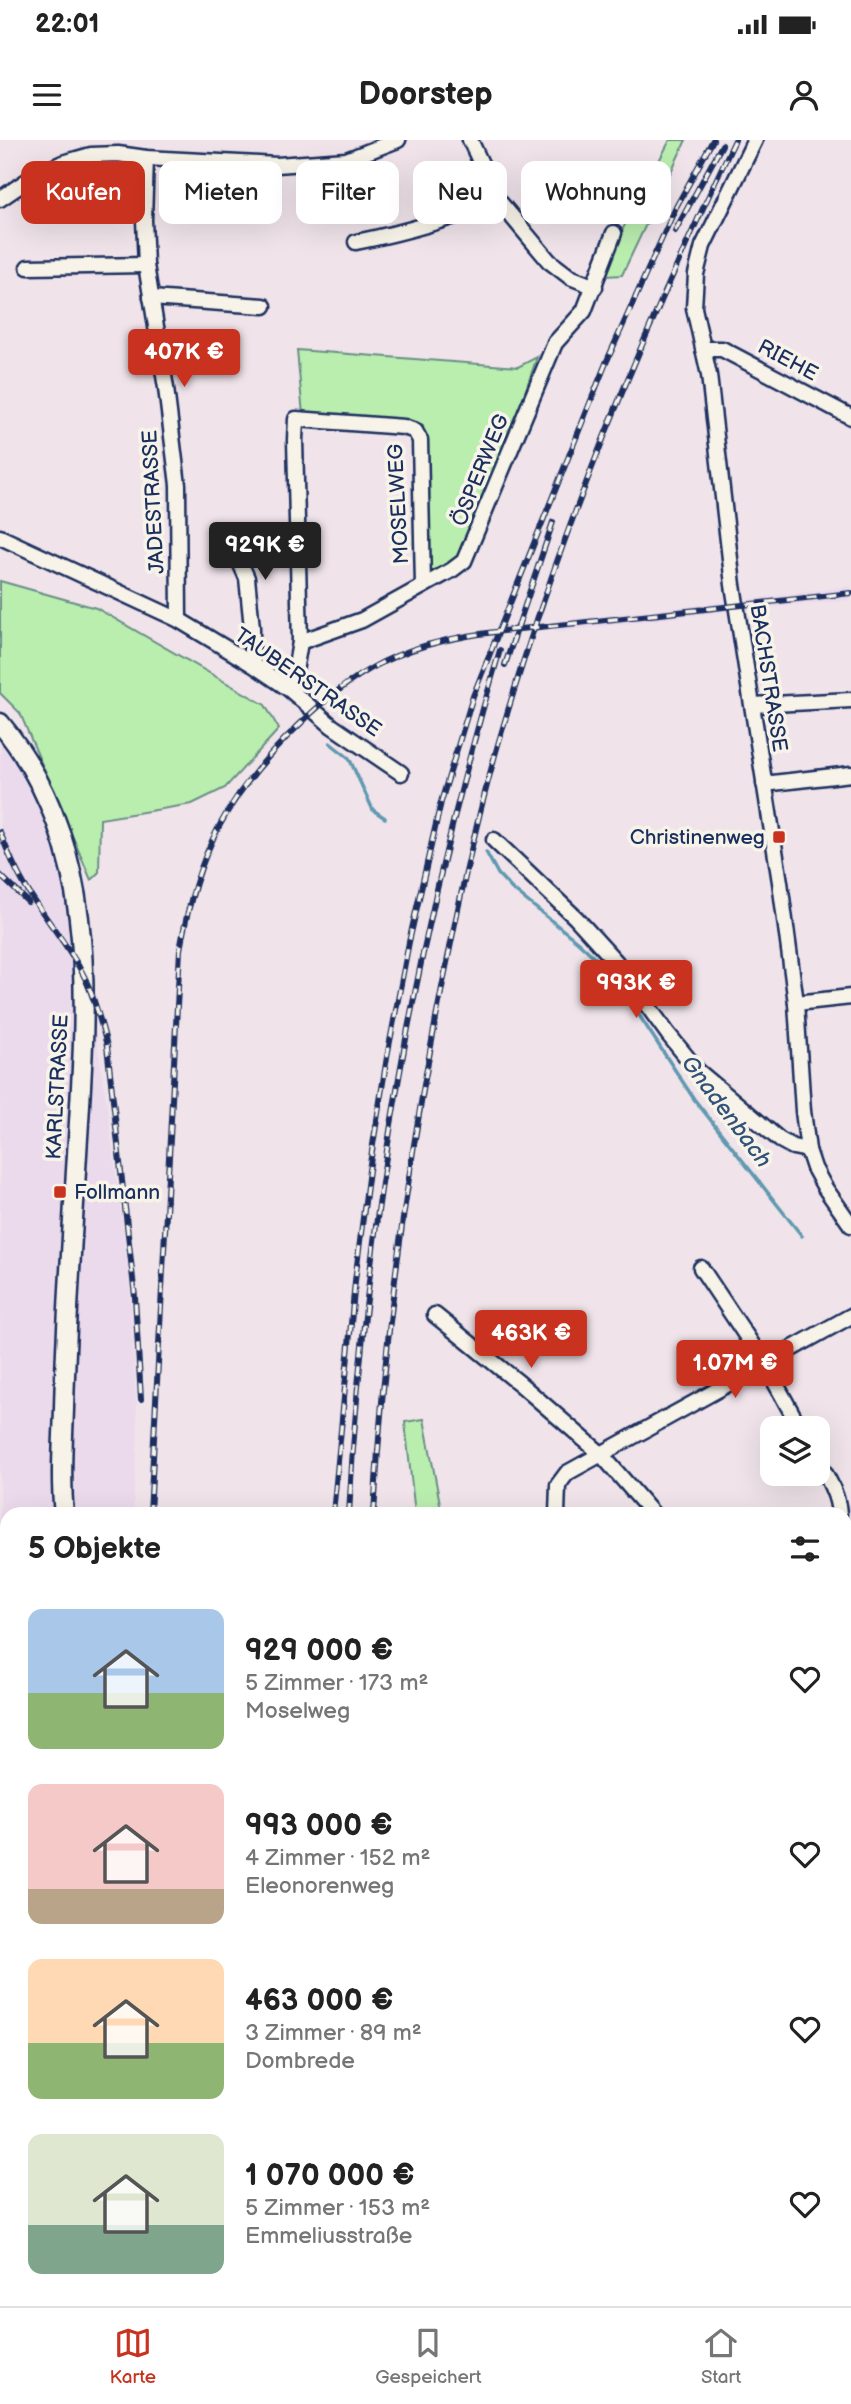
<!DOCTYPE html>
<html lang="de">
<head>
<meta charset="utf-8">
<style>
	:root { --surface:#fff; --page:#f6f6f6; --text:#222; --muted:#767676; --line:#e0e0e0; --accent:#c8321e }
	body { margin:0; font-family:"Balsamiq Sans",sans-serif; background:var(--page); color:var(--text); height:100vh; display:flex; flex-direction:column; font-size:26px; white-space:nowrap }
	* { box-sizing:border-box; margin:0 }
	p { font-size:23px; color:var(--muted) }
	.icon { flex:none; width:38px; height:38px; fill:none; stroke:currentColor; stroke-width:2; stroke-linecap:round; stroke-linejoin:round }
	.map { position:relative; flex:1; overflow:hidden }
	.side { position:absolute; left:0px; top:1367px; width:852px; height:800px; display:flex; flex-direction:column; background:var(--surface); border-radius:21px 21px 0 0; box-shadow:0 7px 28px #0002 }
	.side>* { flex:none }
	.hud { position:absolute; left:21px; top:21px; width:810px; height:63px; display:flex; gap:14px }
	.buttons { position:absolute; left:760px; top:1276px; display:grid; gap:14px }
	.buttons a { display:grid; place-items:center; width:70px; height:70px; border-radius:14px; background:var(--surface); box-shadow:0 7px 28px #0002; font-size:35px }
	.price { position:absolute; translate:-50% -60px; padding:0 16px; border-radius:7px; background:var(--accent); color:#fff; font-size:23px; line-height:46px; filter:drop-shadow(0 2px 4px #0008) }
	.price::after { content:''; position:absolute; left:50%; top:42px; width:21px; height:16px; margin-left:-10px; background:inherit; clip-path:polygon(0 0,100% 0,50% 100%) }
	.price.selected { background:#222; color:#fff }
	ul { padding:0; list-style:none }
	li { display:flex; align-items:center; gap:21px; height:175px; padding:0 28px }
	li span { display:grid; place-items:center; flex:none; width:196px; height:140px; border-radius:14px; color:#555 }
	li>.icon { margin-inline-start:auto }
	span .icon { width:84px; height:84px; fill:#fffc; stroke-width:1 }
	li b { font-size:30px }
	h2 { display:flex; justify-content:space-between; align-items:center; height:84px; padding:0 28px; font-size:30px }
	.pill { padding:0 24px; border-radius:14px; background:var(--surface); box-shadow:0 7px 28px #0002; font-size:24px; line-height:63px }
	.pill.selected { background:var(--accent); color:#fff }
	.status { display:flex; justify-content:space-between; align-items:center; height:49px; padding:0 35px; background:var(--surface); direction:ltr }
	.status svg { height:19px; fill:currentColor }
	header { display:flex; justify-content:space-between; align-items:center; height:91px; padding:0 28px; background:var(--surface); font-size:32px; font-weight:600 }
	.tab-bar { display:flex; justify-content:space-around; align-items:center; height:98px; border-top:2px solid var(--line); background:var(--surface); font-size:19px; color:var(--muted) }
	.tab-bar a { display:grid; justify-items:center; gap:4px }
	.tab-bar .selected { color:var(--accent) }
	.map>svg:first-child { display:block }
	.built { fill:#ebdaec }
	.green { fill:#baeeaf; stroke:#6a8e86; stroke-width:2 }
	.water { fill:#8ddee6; stroke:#5f98b0; stroke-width:2 }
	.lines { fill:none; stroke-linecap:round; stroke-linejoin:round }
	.stream { stroke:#5f98b0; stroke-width:3.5 }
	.minor-casing { stroke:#1b2f5e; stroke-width:19 }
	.tertiary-casing { stroke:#1b2f5e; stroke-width:23 }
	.minor { stroke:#f7f3e8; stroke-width:14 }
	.tertiary { stroke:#f7f3e8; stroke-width:18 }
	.rail-casing { stroke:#1b2f5e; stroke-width:6 }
	.rail { stroke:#f7f3e8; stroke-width:3.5; stroke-dasharray:10; stroke-linecap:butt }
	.poi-dot { fill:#c8321e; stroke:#f7f3e8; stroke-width:2.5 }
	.labels { text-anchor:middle; stroke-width:7; stroke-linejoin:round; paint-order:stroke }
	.street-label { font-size:21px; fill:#1b2f5e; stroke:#f7f3e8 }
	.poi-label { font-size:21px; fill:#1b2f5e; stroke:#f7f3e8; text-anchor:end }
	.water-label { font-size:23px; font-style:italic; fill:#325279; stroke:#f7f3e8 }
</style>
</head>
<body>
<div class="status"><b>22:01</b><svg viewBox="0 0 49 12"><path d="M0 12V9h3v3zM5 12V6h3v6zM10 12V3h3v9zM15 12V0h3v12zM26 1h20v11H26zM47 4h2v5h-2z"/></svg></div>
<header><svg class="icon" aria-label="menu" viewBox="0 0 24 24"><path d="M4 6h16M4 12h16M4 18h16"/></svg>Doorstep<svg class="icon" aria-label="person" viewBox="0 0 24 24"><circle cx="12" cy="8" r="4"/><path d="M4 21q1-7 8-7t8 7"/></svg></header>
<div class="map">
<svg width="851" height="2166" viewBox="0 0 851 2166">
	<rect width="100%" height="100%" fill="#f0e4ea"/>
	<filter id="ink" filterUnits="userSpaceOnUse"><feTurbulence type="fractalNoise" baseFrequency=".0143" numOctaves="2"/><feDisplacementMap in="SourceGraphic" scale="14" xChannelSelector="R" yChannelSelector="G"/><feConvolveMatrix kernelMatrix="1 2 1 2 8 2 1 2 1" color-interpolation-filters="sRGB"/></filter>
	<g filter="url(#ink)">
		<g class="built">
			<path d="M 851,446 L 851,460 L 747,469 L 745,460 Z"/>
			<path d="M 727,462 L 728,471 L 555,492 L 555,481 Z"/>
			<path d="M 0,587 L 24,620 L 70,723 L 109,978 L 129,1136 L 138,1291 L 133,1374 L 7,1374 L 7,1828 L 0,1837 Z"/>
			<path d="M 7,1958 L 7,2160 L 133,2160 L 134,2166 L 0,2166 L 0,1967 Z"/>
		</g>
		<g class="green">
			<path d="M 670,0 L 686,0 L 622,135 L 606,136 L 619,96 Z"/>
			<path d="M 297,210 L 518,227 L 537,217 L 511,293 L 462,414 L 442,430 L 429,433 L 423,285 L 303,275 Z"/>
			<path d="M 0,441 L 96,468 L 265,565 L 279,589 L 225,648 L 192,664 L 100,679 L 99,732 L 91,740 L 20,573 L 0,553 Z"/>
			<path d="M 424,1279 L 442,1374 L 415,1374 L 405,1282 Z"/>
			<path d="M 441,2160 L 641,2160 L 643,2166 L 443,2166 Z"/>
		</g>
		<path class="water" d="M 7,1828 L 7,1958 L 0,1967 L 0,1837 Z"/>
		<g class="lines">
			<g class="stream">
				<path d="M 330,603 L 349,618 L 373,670 L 385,678"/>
				<path d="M 486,712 L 498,734 L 512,749 L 578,802 L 605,827 L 639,875 L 694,959 L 802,1096"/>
			</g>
			<g class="minor-casing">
				<g id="minor">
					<path d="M 470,0 L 498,60 L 549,121 L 570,137 L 595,147"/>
					<path d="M 755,0 L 703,106 L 696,134 L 694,168 L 709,235 L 733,445 L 780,742 L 796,863 L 803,971 L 808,1010 L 814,1028 L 825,1048 L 851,1085"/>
					<path d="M 146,18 L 144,80 L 146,125 L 166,248 L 178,345 L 179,480"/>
					<path d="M 0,59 L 34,36 L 63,23 L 91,15 L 118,14 L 146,18 L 277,25 L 346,20 L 398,0"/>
					<path d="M 356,102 C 406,92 452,79 498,60"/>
					<path d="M 28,127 L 146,125"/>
					<path d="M 151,158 L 264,166"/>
					<path d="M 703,209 L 722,209 L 851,277"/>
					<path d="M 0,397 L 179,480 L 252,524 L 289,549 L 332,586 L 401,633"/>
					<path d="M 233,407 L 247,438 L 252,488 L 252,524"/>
					<path d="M 300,502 L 362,480 L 452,430 L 464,421 L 555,203 L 584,171 L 614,93"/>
					<path d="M 289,549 L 294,537 L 300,502 L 295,300 L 296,279 L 404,287 L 415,291 L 420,300 L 423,446"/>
					<path d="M 753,565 L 851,560"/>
					<path d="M 764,644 L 851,634"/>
					<path d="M 494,700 L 576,778 L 616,822 L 668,894 L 698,931 L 780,1000 L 793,1007 L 808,1010"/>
					<path d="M 796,863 L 851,857"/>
					<path d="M 701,1128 L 765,1224 L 800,1288"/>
					<path d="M 435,1175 L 519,1243 L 601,1314 L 653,1374"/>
					<path d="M 817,1319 C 827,1337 838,1354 839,1374"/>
					<path d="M 557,1374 L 558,1345 L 567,1333 L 851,1176"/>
					<path d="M 845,1604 L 851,1611"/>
					<path d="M 845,1664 L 851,1662"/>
					<path d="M 845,1934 L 851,1932"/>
					<path d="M 845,2069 L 851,2078"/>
					<path d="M 726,2160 L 728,2166"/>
				</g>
			</g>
			<g class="tertiary-casing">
				<g id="tertiary">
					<path d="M 0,583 C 102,706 86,865 77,1014 C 72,1099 66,1183 64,1268 C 63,1303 60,1339 64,1374"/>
					<path d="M 149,2160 L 150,2166"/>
				</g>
			</g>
			<use href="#minor" class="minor"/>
			<use href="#tertiary" class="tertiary"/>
			<g class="rail-casing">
				<g id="rail">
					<path d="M 675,91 L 722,5"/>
					<path d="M 505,525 L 553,382"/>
					<path d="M 0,692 C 7,710 15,729 25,746 C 44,778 69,805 85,838 C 95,860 101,882 107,906 L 135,1157 L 141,1259"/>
					<path d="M 0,735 L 28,762"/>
					<path d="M 150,1374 L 180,810 C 197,713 227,654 298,586 C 327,557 358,532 396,516 C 452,492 518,490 578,483 C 669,473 760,463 851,453"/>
					<path d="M 333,1374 L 355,1141 L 369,1030 L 387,917 L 409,802 L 441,662 L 473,556 L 606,223 L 676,67 L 713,0"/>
					<path d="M 349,1374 C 364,1084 417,788 500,510"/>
					<path d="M 374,1374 C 383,1204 406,1035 438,868 C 455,781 473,693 497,608 C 557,398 641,197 735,0"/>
					<path d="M 127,2160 L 129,2166"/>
					<path d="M 249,2160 L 251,2166"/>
					<path d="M 370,2160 L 371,2166"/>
					<path d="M 391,2160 L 392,2166"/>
					<path d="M 408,2160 L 409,2166"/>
				</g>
			</g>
			<use href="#rail" class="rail"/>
		</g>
	</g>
	<g class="poi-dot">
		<rect x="772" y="690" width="14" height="14" rx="3.5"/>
		<rect x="53" y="1045" width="14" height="14" rx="3.5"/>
	</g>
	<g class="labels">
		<g class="street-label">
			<text transform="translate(788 220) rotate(28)" y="7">RIEHE</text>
			<text transform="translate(480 330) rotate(-68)" y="7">ÖSPERWEG</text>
			<text transform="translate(153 362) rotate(-93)" y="7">JADESTRASSE</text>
			<text transform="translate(398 364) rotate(-93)" y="7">MOSELWEG</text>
			<text transform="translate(769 538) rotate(81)" y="7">BACHSTRASSE</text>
			<text transform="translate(308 542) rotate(35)" y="7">TAUBERSTRASSE</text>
			<text transform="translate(57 947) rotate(-87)" y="7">KARLSTRASSE</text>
		</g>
		<g class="poi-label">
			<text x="765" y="704">Christinenweg</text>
			<text x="74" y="1059" text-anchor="start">Follmann</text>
		</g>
		<g class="water-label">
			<text transform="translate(727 971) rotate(53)" y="8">Gnadenbach</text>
		</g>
	</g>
</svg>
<div class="buttons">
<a><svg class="icon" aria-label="layers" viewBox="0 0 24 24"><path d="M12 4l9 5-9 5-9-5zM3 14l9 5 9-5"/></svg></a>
</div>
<b class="price" style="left:184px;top:249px">407K €</b>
<b class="price selected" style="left:265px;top:442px">929K €</b>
<b class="price" style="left:636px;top:880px">993K €</b>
<b class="price" style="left:531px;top:1230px">463K €</b>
<b class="price" style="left:735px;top:1260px">1.07M €</b>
<div class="hud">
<a class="pill selected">Kaufen</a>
<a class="pill">Mieten</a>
<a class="pill">Filter</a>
<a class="pill">Neu</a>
<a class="pill">Wohnung</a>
</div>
<section class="side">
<h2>5 Objekte<svg class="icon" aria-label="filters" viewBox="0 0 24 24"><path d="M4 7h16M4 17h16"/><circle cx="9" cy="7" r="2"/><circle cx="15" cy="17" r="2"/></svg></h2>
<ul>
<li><span style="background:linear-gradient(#a9c7e8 60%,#8fb573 0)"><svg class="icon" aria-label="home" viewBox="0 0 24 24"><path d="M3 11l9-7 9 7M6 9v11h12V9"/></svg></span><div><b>929 000 €</b><p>5 Zimmer · 173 m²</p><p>Moselweg</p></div><svg class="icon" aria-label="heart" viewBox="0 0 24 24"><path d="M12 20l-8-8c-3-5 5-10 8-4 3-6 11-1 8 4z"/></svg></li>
<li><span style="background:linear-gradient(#f6c9c9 75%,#b9a48a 0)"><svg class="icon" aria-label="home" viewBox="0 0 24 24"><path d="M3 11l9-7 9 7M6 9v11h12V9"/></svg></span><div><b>993 000 €</b><p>4 Zimmer · 152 m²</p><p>Eleonorenweg</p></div><svg class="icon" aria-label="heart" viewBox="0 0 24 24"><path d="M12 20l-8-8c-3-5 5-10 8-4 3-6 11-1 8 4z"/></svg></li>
<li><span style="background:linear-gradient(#ffd9b3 60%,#8fb573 0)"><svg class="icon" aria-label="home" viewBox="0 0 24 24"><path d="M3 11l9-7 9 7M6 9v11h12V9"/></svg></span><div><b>463 000 €</b><p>3 Zimmer · 89 m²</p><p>Dombrede</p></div><svg class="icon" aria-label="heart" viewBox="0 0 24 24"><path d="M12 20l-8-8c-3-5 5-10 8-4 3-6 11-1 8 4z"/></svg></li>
<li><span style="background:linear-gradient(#dfe7d0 65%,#7fa58c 0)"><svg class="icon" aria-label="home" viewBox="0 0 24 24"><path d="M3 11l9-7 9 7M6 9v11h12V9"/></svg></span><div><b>1 070 000 €</b><p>5 Zimmer · 153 m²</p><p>Emmeliusstraße</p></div><svg class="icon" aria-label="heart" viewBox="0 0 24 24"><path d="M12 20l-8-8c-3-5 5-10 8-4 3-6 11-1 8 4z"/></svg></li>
</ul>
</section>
</div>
<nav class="tab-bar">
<a class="selected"><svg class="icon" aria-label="map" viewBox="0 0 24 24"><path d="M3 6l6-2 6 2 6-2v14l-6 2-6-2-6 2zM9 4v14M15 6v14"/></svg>Karte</a>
<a><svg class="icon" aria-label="saved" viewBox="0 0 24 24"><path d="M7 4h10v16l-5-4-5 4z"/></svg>Gespeichert</a>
<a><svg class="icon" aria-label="home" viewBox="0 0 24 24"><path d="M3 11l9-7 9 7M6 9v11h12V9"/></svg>Start</a>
</nav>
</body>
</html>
